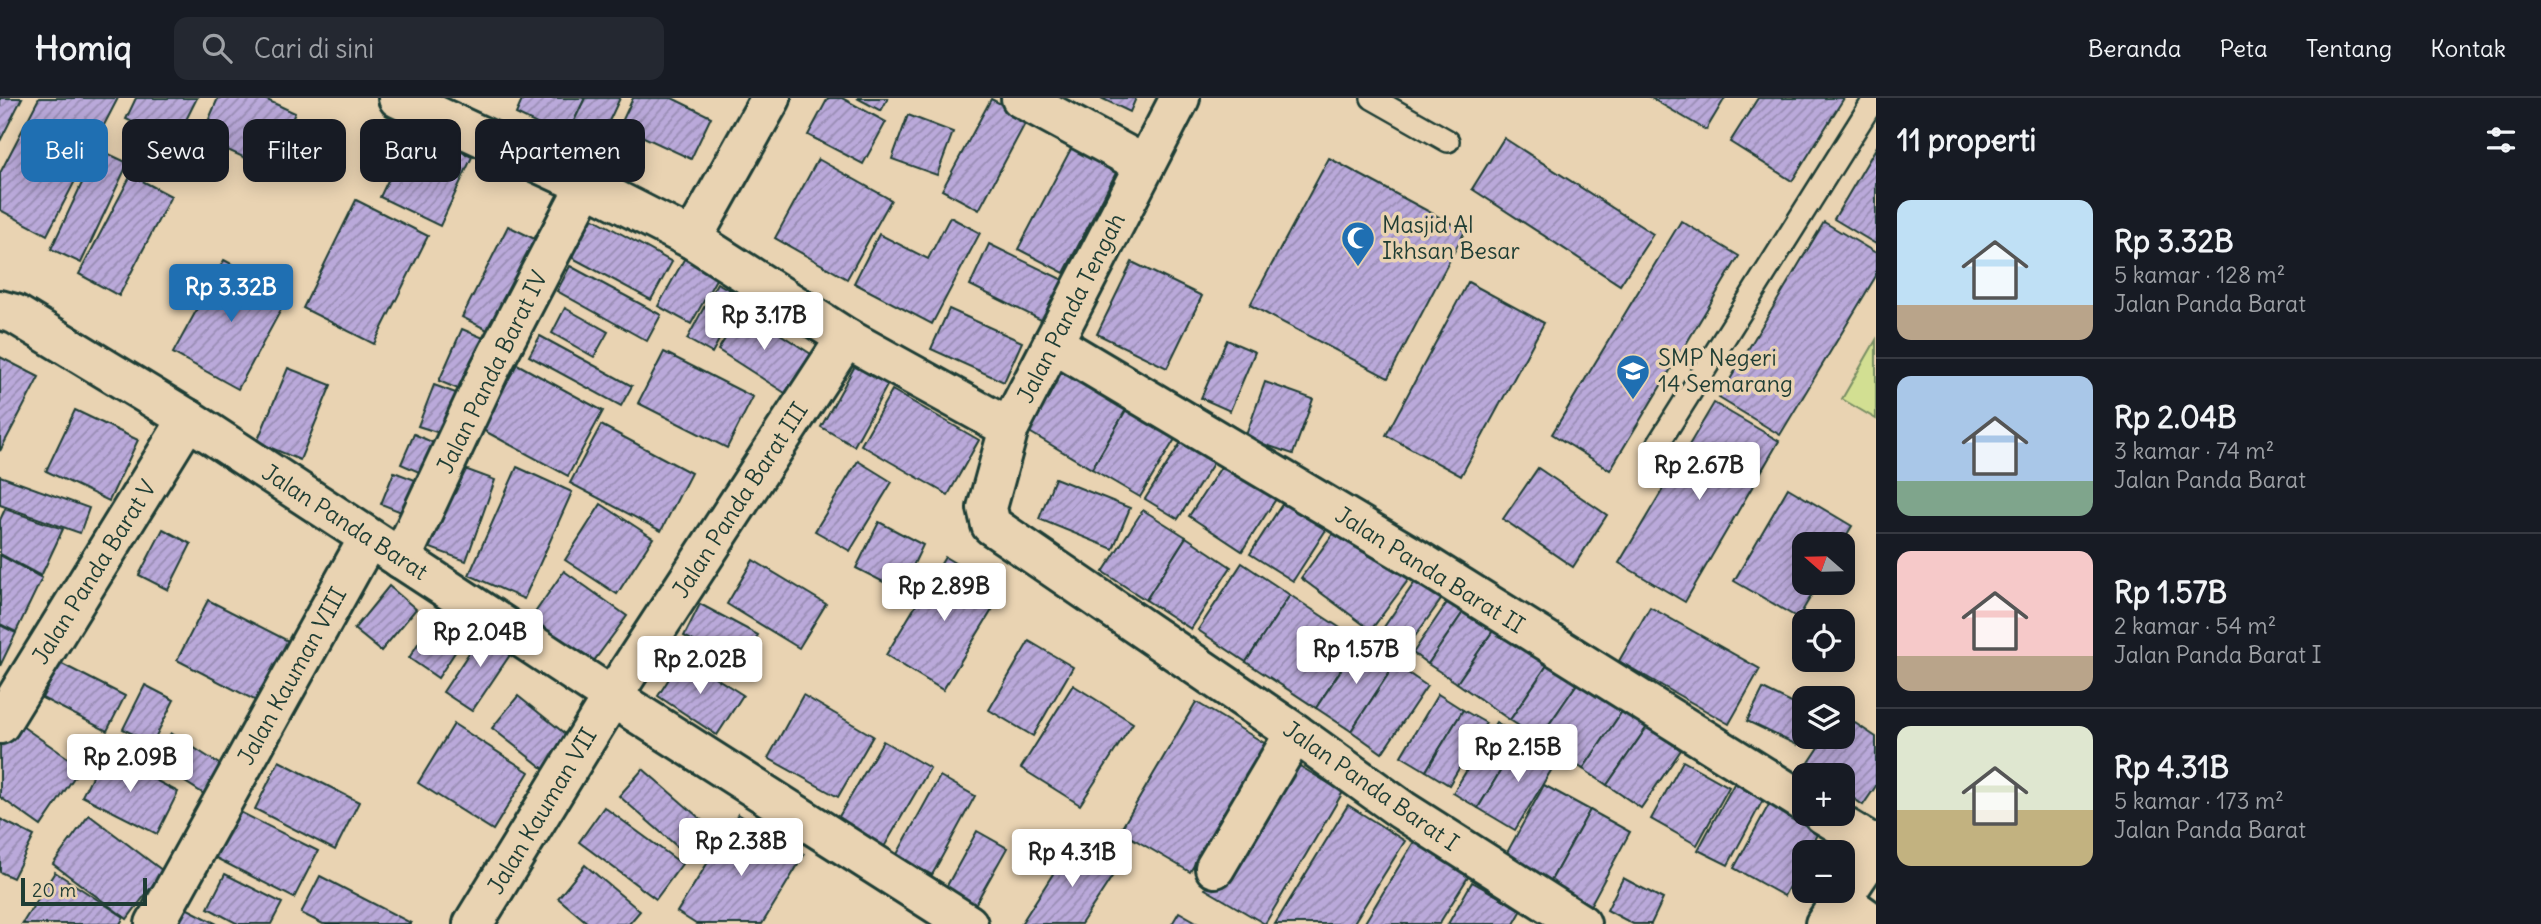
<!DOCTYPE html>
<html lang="id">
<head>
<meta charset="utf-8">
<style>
	:root { --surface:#171b24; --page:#242831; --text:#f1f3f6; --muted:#9ea1a6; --line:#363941; --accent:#1f6fb2 }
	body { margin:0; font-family:Delius,sans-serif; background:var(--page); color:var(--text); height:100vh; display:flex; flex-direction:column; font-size:26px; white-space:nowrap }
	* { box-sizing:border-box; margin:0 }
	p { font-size:23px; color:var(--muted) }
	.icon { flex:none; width:38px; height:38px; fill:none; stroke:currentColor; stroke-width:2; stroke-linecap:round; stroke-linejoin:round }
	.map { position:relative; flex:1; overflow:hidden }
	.details { display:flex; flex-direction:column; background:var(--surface); width:665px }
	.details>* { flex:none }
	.hud { position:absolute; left:21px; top:21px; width:665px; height:63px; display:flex; gap:14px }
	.needle { width:46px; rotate:290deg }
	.controls { position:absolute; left:1792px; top:434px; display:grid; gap:14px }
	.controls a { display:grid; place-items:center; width:63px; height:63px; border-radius:14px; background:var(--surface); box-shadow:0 4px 18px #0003; font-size:35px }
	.scale { position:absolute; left:21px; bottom:18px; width:126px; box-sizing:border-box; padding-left:7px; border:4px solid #1f3d34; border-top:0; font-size:19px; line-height:24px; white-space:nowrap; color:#1f3d34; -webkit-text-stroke:5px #e9d3b2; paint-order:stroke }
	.price { position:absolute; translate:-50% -60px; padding:0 16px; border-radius:7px; background:#fff; color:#222; font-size:23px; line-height:46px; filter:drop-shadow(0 2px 4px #0008) }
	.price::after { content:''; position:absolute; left:50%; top:42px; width:21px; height:16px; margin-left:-10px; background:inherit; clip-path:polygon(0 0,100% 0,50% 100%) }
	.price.selected { background:var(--accent); color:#fff }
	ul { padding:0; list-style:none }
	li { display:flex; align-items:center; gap:21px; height:175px; padding:0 21px }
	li+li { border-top:2px solid var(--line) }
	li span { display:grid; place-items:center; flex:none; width:196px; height:140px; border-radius:14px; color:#555 }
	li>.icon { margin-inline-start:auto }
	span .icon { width:84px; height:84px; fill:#fffc; stroke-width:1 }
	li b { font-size:30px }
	h2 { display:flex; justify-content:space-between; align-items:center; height:84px; padding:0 21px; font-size:30px }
	.chip { padding:0 24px; border-radius:14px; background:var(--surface); box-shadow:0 4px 18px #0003; font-size:24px; line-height:63px }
	.chip.selected { background:var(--accent); color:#fff }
	header { display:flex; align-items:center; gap:42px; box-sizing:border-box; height:98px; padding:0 35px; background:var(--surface); border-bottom:2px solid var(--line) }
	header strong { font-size:33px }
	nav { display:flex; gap:38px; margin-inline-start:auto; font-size:24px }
	.search { width:490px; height:63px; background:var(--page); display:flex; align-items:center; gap:18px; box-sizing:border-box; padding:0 24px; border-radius:14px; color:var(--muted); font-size:26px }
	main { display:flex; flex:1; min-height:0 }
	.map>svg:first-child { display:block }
	.pitch { fill:#d2df92; stroke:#788e63; stroke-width:2 }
	.building { fill:url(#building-hatch); stroke:#1f3d34; stroke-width:2 }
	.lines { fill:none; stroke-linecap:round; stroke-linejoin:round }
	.service-casing { stroke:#1f3d34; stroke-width:26 }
	.minor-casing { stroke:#1f3d34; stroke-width:44 }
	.service { stroke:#e9d3b2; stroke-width:21 }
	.minor { stroke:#e9d3b2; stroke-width:38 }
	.labels { text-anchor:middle; stroke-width:7; stroke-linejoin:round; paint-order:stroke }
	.poi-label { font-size:23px; fill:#1f3d34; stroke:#e9d3b2; text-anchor:start }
	.street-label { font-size:23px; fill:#1f3d34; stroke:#e9d3b2 }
</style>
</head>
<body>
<header>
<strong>Homiq</strong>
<div class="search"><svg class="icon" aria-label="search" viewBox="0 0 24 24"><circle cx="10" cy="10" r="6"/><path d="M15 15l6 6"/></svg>Cari di sini</div>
<nav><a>Beranda</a><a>Peta</a><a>Tentang</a><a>Kontak</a></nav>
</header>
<main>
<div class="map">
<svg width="1876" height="826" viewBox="0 0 1876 826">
	<defs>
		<pattern id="building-hatch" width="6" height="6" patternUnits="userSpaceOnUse" patternTransform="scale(1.75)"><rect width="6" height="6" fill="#baa9da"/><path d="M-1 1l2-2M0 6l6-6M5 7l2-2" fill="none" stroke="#978bb2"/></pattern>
	</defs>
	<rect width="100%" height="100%" fill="#e9d3b2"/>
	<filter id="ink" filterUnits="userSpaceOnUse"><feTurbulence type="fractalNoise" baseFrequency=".0143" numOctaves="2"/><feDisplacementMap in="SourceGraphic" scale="14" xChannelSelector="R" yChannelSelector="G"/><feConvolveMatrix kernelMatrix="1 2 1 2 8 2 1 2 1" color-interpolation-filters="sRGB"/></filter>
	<g filter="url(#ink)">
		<path class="pitch" d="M 1876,242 L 1876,321 L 1842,301 Z"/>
		<g class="building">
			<path d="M 0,0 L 22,0 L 0,43 Z"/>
			<path d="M 39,0 L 118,0 L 47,137 L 0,112 L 0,75 Z"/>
			<path d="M 136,0 L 197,0 L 175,44 L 126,21 Z"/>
			<path d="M 218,0 L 263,0 L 295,15 L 270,71 L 201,40 Z"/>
			<path d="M 523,0 L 585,0 L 566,40 L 516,16 Z"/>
			<path d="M 585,0 L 620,0 L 595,53 L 566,40 Z"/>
			<path d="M 633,0 L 672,0 L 711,19 L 691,61 L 620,28 Z"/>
			<path d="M 828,0 L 842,0 L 886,24 L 863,66 L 808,37 Z"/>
			<path d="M 857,0 L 888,0 L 881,13 Z"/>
			<path d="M 1101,0 L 1136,0 L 1130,14 Z"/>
			<path d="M 1651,0 L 1725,0 L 1706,32 Z"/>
			<path d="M 1758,0 L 1844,0 L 1792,83 L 1730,44 Z"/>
			<path d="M 991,1 L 1028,20 L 979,112 L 942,92 Z"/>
			<path d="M 908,17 L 953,34 L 937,77 L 892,61 Z"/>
			<path d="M 413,30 L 472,59 L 440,128 L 380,99 Z"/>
			<path d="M 1504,40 L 1653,136 L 1620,187 L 1472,91 Z"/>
			<path d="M 1074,45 L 1119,69 L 1064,175 L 1018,151 Z"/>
			<path d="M 1876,50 L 1876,146 L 1834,121 Z"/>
			<path d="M 98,51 L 128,65 L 81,165 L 51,151 Z"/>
			<path d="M 1329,60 L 1465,133 L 1388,280 L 1250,207 Z"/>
			<path d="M 818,61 L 891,102 L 847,181 L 775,140 Z"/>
			<path d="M 131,77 L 171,98 L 119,198 L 79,176 Z"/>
			<path d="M 356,102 L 428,138 L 374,246 L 303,210 Z"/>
			<path d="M 591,119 L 672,164 L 651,202 L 569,158 Z"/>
			<path d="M 950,119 L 980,135 L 932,226 L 854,185 L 879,136 L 928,161 Z"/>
			<path d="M 1681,123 L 1739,158 L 1610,372 L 1552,336 Z"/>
			<path d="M 1824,124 L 1876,155 L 1876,178 L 1780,337 L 1719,300 Z"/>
			<path d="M 508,128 L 543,145 L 497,237 L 462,219 Z"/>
			<path d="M 989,146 L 1063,182 L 1043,223 L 970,187 Z"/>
			<path d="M 687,156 L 720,174 L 691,226 L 658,208 Z"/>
			<path d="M 224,162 L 289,197 L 238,291 L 173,255 Z"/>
			<path d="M 1132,164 L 1202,198 L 1167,270 L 1097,236 Z"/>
			<path d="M 570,168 L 661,217 L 647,243 L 557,193 Z"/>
			<path d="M 1468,184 L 1544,225 L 1461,378 L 1386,337 Z"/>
			<path d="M 717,185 L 742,199 L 712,255 L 687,241 Z"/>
			<path d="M 565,210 L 608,234 L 594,259 L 552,235 Z"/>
			<path d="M 949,211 L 1022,244 L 1004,284 L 931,251 Z"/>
			<path d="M 743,212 L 811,256 L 785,295 L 718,252 Z"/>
			<path d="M 462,231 L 493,244 L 470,296 L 439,283 Z"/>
			<path d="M 540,238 L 632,288 L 621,308 L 529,258 Z"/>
			<path d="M 1227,242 L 1255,254 L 1230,313 L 1201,300 Z"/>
			<path d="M 664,254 L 753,299 L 727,350 L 638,305 Z"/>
			<path d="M 0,259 L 39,279 L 0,353 Z"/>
			<path d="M 517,266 L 603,313 L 568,378 L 481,331 Z"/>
			<path d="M 855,268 L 888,286 L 854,348 L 821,329 Z"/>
			<path d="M 288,270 L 331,287 L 300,362 L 257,344 Z"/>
			<path d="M 1060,273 L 1126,312 L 1092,371 L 1026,332 Z"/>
			<path d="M 1265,284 L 1313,301 L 1293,356 L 1245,340 Z"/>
			<path d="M 434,287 L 464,298 L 449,338 L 418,328 Z"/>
			<path d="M 892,292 L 979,342 L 948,397 L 861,347 Z"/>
			<path d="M 1714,305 L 1779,343 L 1685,504 L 1619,465 Z"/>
			<path d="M 75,312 L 138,342 L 109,403 L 46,373 Z"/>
			<path d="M 1126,312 L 1175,341 L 1140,399 L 1092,371 Z"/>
			<path d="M 601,327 L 691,375 L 661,433 L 570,385 Z"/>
			<path d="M 414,336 L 443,349 L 430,379 L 401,366 Z"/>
			<path d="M 1182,343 L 1214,364 L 1178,421 L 1145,401 Z"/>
			<path d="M 858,363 L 892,384 L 850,453 L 815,433 Z"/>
			<path d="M 1225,363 L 1278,398 L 1242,453 L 1189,418 Z"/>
			<path d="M 454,367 L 495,382 L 466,463 L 425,448 Z"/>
			<path d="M 517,369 L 572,394 L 524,501 L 469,477 Z"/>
			<path d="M 1538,370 L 1607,417 L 1573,469 L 1503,421 Z"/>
			<path d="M 394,374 L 423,385 L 409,417 L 381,406 Z"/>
			<path d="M 0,378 L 89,410 L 80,435 L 0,407 Z"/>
			<path d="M 1055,380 L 1130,410 L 1113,451 L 1039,421 Z"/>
			<path d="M 1788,390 L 1852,428 L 1841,446 L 1804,446 L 1804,485 L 1819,485 L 1798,520 L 1734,483 Z"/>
			<path d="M 1288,397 L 1331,424 L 1293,483 L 1250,456 Z"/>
			<path d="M 601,406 L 653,440 L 617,496 L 565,462 Z"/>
			<path d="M 5,411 L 63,431 L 41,478 L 0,456 L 0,422 Z"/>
			<path d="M 1143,412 L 1186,439 L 1146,502 L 1103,474 Z"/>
			<path d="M 879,424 L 923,447 L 901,493 L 856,470 Z"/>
			<path d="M 1338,429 L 1409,481 L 1371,532 L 1301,480 Z"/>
			<path d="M 163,431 L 191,446 L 168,492 L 139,477 Z"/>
			<path d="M 1186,439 L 1231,469 L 1191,531 L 1146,502 Z"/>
			<path d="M 0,457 L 42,480 L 16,534 L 0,526 Z"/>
			<path d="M 945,459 L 1003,494 L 943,592 L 886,557 Z"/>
			<path d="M 753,462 L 826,506 L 799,550 L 727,506 Z"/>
			<path d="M 1242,465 L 1290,497 L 1246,564 L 1198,532 Z"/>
			<path d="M 564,473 L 627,518 L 588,571 L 527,526 Z"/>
			<path d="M 1417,481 L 1443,499 L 1398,562 L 1373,545 Z"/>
			<path d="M 389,488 L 416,511 L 381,553 L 354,531 Z"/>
			<path d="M 1290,497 L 1360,543 L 1316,610 L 1246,564 Z"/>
			<path d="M 1452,497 L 1468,507 L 1428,566 L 1413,555 Z"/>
			<path d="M 208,502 L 298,548 L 268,609 L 177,562 Z"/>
			<path d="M 700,506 L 758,537 L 742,569 L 684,538 Z"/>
			<path d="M 1468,507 L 1497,527 L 1457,585 L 1428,566 Z"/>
			<path d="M 1650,509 L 1760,571 L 1729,626 L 1619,563 Z"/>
			<path d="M 438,514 L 469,533 L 438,580 L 409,560 Z"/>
			<path d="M 0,527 L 16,535 L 0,568 Z"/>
			<path d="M 1497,527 L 1550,563 L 1510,622 L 1457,585 Z"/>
			<path d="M 487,528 L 516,548 L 472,613 L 443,594 Z"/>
			<path d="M 1029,543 L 1073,569 L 1033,638 L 989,612 Z"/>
			<path d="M 1360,543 L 1395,566 L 1351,633 L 1316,610 Z"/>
			<path d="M 683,559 L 743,597 L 717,637 L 658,598 Z"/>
			<path d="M 1550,563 L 1579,583 L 1539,641 L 1510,622 Z"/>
			<path d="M 60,565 L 125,598 L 107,633 L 42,600 Z"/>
			<path d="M 1395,566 L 1427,588 L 1382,655 L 1351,633 Z"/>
			<path d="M 1579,583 L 1623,612 L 1583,671 L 1539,641 Z"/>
			<path d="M 145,587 L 174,602 L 152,646 L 123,631 Z"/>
			<path d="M 1073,587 L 1133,625 L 1080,707 L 1021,670 Z"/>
			<path d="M 1763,591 L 1804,611 L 1804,631 L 1797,647 L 1747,623 Z"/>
			<path d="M 1438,596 L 1463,612 L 1426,673 L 1401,658 Z"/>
			<path d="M 803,597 L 873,638 L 838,699 L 768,660 Z"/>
			<path d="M 518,598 L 569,639 L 544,671 L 492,630 Z"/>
			<path d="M 1196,604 L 1266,646 L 1190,774 L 1120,733 Z"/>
			<path d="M 1463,612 L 1486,625 L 1449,687 L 1426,673 Z"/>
			<path d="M 1623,612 L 1647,629 L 1607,687 L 1583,671 Z"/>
			<path d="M 1843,617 L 1876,639 L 1876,688 L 1863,707 L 1843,693 L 1843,677 L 1819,677 L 1806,669 L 1826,639 L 1843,639 Z"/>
			<path d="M 16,624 L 81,669 L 41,728 L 0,699 L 0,647 Z"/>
			<path d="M 1496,624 L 1521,639 L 1478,710 L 1453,695 Z"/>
			<path d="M 454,626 L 529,674 L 493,732 L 418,685 Z"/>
			<path d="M 1647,629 L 1681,652 L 1641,710 L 1607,687 Z"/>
			<path d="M 171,635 L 230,673 L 212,701 L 152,663 Z"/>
			<path d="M 1521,639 L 1558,661 L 1515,732 L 1478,710 Z"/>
			<path d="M 883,643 L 930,670 L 884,749 L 837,722 Z"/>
			<path d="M 104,655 L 178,694 L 157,736 L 82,698 Z"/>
			<path d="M 1283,658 L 1343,694 L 1265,826 L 1205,791 Z"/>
			<path d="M 279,663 L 359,704 L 335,752 L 255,711 Z"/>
			<path d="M 1683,663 L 1729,689 L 1697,747 L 1651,721 Z"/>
			<path d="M 643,671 L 704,724 L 680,751 L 619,698 Z"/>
			<path d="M 940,678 L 975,698 L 932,777 L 896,758 Z"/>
			<path d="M 1735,684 L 1764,700 L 1728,767 L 1698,752 Z"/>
			<path d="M 1544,687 L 1590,712 L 1549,786 L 1504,760 Z"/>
			<path d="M 1772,701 L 1822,728 L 1807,754 L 1804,754 L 1804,760 L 1784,798 L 1734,770 Z"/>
			<path d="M 1348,707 L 1405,743 L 1353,826 L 1275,826 Z"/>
			<path d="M 604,709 L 682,766 L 656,801 L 579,744 Z"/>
			<path d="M 1590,712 L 1630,734 L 1590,808 L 1549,786 Z"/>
			<path d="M 238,713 L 318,753 L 294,800 L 214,759 Z"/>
			<path d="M 738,716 L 804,757 L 762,826 L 696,826 L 677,814 Z"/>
			<path d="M 89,717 L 163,773 L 127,821 L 53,766 Z"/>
			<path d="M 0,721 L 34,738 L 13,780 L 0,774 Z"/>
			<path d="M 977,733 L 1007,750 L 972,812 L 943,795 Z"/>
			<path d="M 1415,742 L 1470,776 L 1439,826 L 1364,826 Z"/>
			<path d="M 1074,743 L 1117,771 L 1081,826 L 1021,826 Z"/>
			<path d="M 585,767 L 640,813 L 629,826 L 589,826 L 558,800 Z"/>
			<path d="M 55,774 L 124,819 L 120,826 L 22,826 Z"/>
			<path d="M 225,776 L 282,805 L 271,826 L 238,826 L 208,810 Z"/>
			<path d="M 320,778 L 411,825 L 411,826 L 323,826 L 301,815 Z"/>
			<path d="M 1623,780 L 1663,801 L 1651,826 L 1633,826 L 1607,812 Z"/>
			<path d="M 1472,784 L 1522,812 L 1514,826 L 1448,826 Z"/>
			<path d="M 184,809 L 217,826 L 175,826 Z"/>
			<path d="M 1179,814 L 1200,826 L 1172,826 Z"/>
		</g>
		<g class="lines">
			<g class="service-casing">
				<g id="service">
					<path d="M 1372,0 L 1448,43"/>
					<path d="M 1658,346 L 1875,0"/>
				</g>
			</g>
			<g class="minor-casing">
				<g id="minor">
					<path d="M 398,0 L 586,87 L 692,141 L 846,240 L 1009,330"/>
					<path d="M 1021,0 L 1145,67"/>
					<path d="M 1180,0 L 1009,330 L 987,410 L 991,427 L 1295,635 L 1402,712 L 1581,826"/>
					<path d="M 692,141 L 771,0"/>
					<path d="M 0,212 L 15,216 L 188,321 L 612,599 L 968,826"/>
					<path d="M 1053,245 L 1416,461 L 1804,704"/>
					<path d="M 401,461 L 489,273 L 586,87"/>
					<path d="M 0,626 L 188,321"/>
					<path d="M 1823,716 L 1876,748"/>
					<path d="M 1215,770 L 1295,635"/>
					<path d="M 1841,802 L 1874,826"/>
					<path d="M 155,826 L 368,441"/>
					<path d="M 473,826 L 612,599 L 846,240"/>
					<path d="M 1825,826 L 1876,750"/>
				</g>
			</g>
			<use href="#service" class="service"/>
			<use href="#minor" class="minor"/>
		</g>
	</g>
	<defs>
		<g id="mosque-pin" transform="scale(1.75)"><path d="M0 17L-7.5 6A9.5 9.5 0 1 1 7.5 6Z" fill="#1f6fb2" stroke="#e9d3b2"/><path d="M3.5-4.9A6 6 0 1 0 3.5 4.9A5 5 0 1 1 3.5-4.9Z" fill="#fff"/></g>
		<g id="school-pin" transform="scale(1.75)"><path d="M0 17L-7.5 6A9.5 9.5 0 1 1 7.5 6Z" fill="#1f6fb2" stroke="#e9d3b2"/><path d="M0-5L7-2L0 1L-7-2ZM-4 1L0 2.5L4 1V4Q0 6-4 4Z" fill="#fff"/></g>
	</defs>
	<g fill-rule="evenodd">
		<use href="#mosque-pin" x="1358" y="140"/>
		<use href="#school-pin" x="1633" y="273"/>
	</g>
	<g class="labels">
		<g class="poi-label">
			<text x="1382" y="135">Masjid Al<tspan x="1382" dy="26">Ikhsan Besar</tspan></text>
			<text x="1658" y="268">SMP Negeri<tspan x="1658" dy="26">14 Semarang</tspan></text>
		</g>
		<g class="street-label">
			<text transform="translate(1071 210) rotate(-63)" y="8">Jalan Panda Tengah</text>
			<text transform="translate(492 274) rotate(-64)" y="8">Jalan Panda Barat IV</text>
			<text transform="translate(740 402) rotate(-57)" y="8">Jalan Panda Barat III</text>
			<text transform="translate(345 424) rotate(33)" y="8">Jalan Panda Barat</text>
			<text transform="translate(1430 472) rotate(32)" y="8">Jalan Panda Barat II</text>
			<text transform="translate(94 474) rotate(-58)" y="8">Jalan Panda Barat V</text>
			<text transform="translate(292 578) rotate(-61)" y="8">Jalan Kauman VIII</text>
			<text transform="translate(1371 688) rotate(35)" y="8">Jalan Panda Barat I</text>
			<text transform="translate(542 713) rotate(-59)" y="8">Jalan Kauman VII</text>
		</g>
	</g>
</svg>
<div class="controls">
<a><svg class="needle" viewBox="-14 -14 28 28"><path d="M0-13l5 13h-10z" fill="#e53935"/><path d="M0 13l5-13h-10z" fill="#9ea1a6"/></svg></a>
<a><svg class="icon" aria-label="locate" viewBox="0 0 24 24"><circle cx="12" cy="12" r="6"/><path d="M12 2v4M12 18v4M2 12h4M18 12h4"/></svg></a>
<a><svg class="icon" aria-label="layers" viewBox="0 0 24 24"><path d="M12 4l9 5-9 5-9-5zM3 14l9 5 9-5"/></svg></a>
<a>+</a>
<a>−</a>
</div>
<div class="scale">20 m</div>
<b class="price selected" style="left:231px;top:226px">Rp 3.32B</b>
<b class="price" style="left:764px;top:254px">Rp 3.17B</b>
<b class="price" style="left:1699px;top:404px">Rp 2.67B</b>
<b class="price" style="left:944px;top:525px">Rp 2.89B</b>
<b class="price" style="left:480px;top:571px">Rp 2.04B</b>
<b class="price" style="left:1356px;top:588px">Rp 1.57B</b>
<b class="price" style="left:700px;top:598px">Rp 2.02B</b>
<b class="price" style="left:1518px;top:686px">Rp 2.15B</b>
<b class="price" style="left:130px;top:696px">Rp 2.09B</b>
<b class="price" style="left:741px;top:780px">Rp 2.38B</b>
<b class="price" style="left:1072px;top:791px">Rp 4.31B</b>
<div class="hud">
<a class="chip selected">Beli</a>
<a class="chip">Sewa</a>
<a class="chip">Filter</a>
<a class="chip">Baru</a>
<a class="chip">Apartemen</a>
</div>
</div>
<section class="details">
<h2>11 properti<svg class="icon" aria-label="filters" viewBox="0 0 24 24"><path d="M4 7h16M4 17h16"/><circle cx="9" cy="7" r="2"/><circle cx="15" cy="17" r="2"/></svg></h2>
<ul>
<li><span style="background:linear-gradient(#bfe0f5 75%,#b9a48a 0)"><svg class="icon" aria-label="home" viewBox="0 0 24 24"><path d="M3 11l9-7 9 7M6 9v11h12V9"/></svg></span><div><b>Rp 3.32B</b><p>5 kamar · 128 m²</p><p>Jalan Panda Barat</p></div></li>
<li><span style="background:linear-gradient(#a9c7e8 75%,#7fa58c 0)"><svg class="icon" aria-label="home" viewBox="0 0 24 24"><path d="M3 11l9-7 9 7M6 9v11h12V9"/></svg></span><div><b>Rp 2.04B</b><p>3 kamar · 74 m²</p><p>Jalan Panda Barat</p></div></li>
<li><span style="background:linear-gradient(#f6c9c9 75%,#b9a48a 0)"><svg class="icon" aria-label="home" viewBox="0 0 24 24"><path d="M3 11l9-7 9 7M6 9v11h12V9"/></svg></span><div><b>Rp 1.57B</b><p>2 kamar · 54 m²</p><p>Jalan Panda Barat I</p></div></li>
<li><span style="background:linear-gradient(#dfe7d0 60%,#c2b280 0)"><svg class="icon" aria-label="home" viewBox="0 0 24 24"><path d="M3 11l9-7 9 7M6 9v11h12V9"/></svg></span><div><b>Rp 4.31B</b><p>5 kamar · 173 m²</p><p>Jalan Panda Barat</p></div></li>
</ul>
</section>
</main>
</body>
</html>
